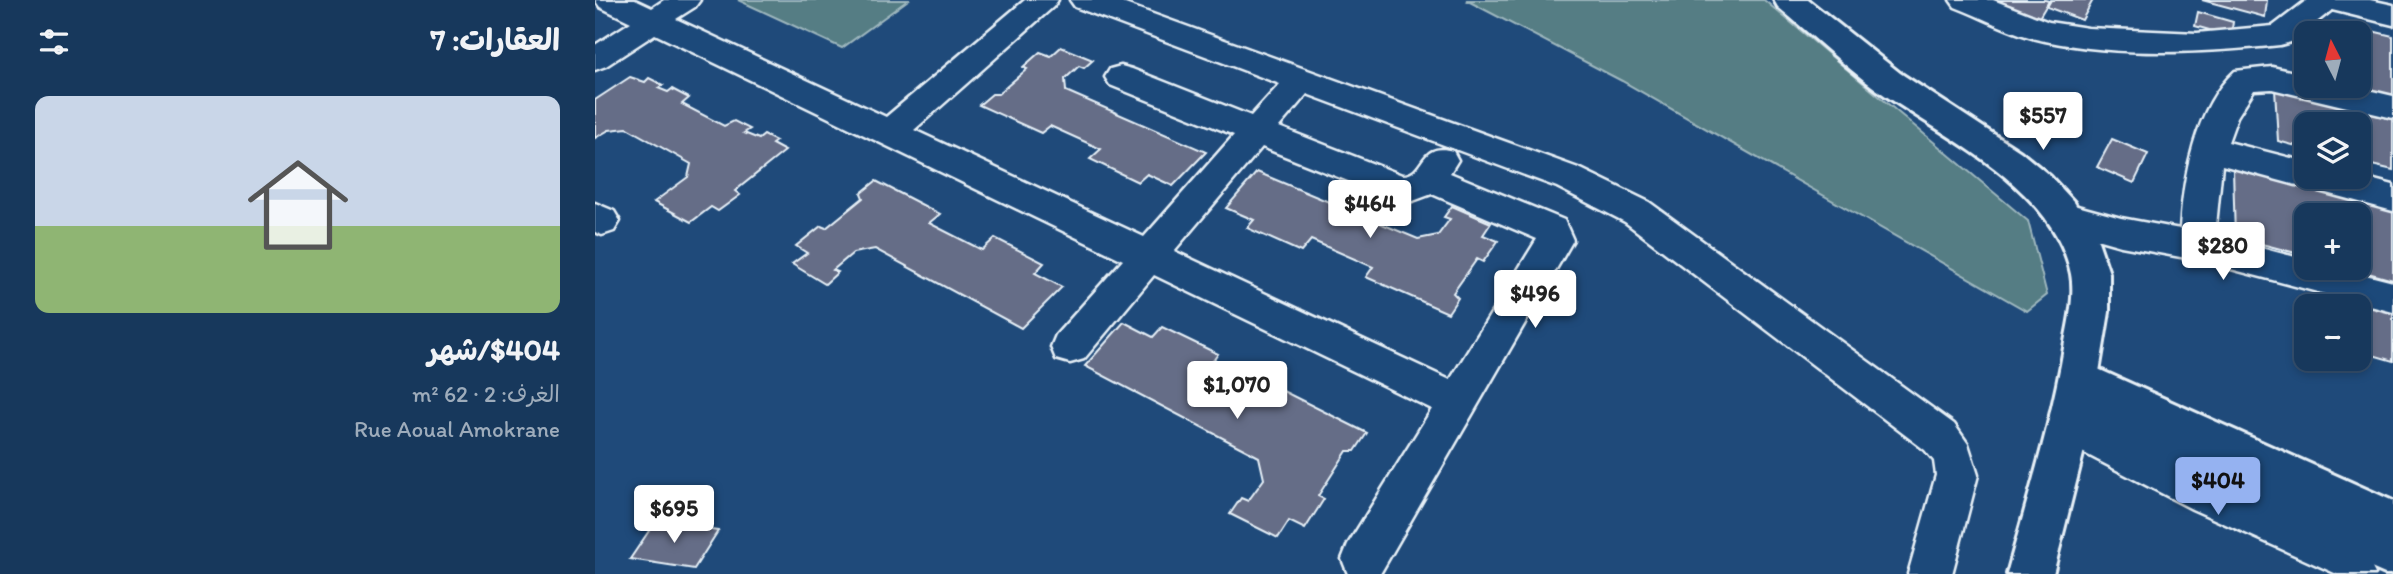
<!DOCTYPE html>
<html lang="ar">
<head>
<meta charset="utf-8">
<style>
	:root { --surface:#17385c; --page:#244365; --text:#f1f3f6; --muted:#9eacbb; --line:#365272; --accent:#95b2f1 }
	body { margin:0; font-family:Itim,"Playpen Sans Arabic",sans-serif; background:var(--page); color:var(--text); direction:rtl; height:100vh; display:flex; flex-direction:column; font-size:26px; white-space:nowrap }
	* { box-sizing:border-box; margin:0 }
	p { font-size:23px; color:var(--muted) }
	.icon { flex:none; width:38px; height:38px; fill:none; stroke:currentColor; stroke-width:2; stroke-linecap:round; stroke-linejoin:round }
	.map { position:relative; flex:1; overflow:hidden; direction:ltr }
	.sheet { display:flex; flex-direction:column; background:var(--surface); width:595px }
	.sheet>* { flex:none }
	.needle { width:46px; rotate:354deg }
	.buttons { position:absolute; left:1699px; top:21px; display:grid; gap:14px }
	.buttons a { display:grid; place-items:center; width:77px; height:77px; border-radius:14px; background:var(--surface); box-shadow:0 4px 10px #0003,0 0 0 2px var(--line); font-size:35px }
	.price { position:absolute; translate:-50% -60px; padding:0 16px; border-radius:7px; background:#fff; color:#222; font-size:23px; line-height:46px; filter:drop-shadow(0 2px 4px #0008) }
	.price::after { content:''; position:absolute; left:50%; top:42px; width:21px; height:16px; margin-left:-10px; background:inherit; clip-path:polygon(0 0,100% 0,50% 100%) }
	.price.active { background:var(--accent); color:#111 }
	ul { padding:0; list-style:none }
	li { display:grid; align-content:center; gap:14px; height:371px; padding:0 35px }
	li span { display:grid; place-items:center; height:217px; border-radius:14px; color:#555 }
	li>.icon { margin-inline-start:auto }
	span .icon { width:126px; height:126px; fill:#fffc; stroke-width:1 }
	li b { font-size:30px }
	h2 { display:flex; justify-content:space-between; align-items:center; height:84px; padding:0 35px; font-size:30px }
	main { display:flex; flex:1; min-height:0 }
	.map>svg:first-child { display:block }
	.green { fill:#547d84; stroke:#9eb7be; stroke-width:2 }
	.building { fill:#656d87; stroke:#e8f1f8; stroke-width:2 }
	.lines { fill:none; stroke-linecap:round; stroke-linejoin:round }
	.service-casing { stroke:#e8f1f8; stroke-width:5 }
	.minor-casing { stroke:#e8f1f8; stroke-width:5 }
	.tertiary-casing { stroke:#e8f1f8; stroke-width:6 }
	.secondary-casing { stroke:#e8f1f8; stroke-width:6 }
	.service { fill:#1f4a7a; fill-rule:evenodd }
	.minor { fill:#1f4a7a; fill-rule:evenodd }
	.tertiary { fill:#1f4a7a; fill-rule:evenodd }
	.secondary { fill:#1f4a7a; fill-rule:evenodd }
</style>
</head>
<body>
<main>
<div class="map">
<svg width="1798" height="574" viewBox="0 0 1798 574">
	<rect width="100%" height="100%" fill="#1f4a7a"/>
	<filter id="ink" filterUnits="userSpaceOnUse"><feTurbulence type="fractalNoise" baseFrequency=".0143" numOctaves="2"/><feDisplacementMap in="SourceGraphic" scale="14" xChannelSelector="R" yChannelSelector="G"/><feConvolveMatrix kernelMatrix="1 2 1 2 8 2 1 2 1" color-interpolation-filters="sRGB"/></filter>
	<g filter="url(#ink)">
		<g class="green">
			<path d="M 143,0 L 313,0 L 247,48 Z"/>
			<path d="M 871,0 L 1169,0 L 1433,221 L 1452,295 L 1432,311 L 1027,81 Z"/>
		</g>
		<g class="building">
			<path d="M 1387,0 L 1450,0 L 1454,1 L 1442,21 Z"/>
			<path d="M 1456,0 L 1498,0 L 1487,20 L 1452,7 Z"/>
			<path d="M 1607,0 L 1672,0 L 1670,17 Z"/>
			<path d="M 1603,12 L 1638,22 L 1636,36 L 1600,26 Z"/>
			<path d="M 1739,22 L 1798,36 L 1798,99 L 1744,86 L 1764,86 L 1764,33 L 1740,33 Z"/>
			<path d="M 466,47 L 498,60 L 489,68 L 484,66 L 470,79 L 471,91 L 611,152 L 578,186 L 552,174 L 543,182 L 495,159 L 506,149 L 455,126 L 446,133 L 384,105 L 397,94 L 403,94 L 432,69 L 428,67 L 445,52 L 456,56 Z"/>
			<path d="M 1700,58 L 1712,61 L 1712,78 L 1700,75 Z"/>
			<path d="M 35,77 L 50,82 L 54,78 L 68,85 L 63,88 L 73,92 L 77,89 L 94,98 L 87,104 L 129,126 L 139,121 L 155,129 L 149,133 L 164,139 L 169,135 L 181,141 L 177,144 L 190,151 L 140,191 L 145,195 L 123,211 L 116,207 L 96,222 L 59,202 L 93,177 L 96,164 L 32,128 L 14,130 L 0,138 L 0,100 Z"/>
			<path d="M 1680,89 L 1798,118 L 1798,170 L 1764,162 L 1764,124 L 1712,124 L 1712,149 L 1683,141 Z"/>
			<path d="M 1517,139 L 1553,154 L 1539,183 L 1502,167 Z"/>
			<path d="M 1638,169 L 1798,210 L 1798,280 L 1755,268 L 1764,268 L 1764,215 L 1712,215 L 1712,256 L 1640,237 Z"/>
			<path d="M 662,172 L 823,239 L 843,235 L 855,219 L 849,217 L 857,206 L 896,223 L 888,235 L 903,241 L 888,262 L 882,259 L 858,293 L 863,298 L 853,313 L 771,277 L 778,267 L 716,240 L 706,252 L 652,228 L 659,220 L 631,208 Z"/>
			<path d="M 281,181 L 345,214 L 334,223 L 387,250 L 400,238 L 449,263 L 440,273 L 467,287 L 426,328 L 280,249 L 258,253 L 238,270 L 243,272 L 230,284 L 197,264 L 212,253 L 201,246 L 226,226 L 231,228 L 268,198 L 266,193 Z"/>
			<path d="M 1724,282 L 1798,303 L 1798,361 L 1764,351 L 1764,306 L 1726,306 Z"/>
			<path d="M 529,322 L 558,337 L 567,327 L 623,354 L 612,369 L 677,402 L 686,390 L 772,433 L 760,451 L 752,451 L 723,496 L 729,499 L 710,529 L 694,521 L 683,538 L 635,514 L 646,498 L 653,501 L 669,479 L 664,457 L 490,366 Z"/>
			<path d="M 60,522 L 123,531 L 99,569 L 35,559 Z"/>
		</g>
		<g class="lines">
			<g class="service-casing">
				<path id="service" d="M 1472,423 L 1613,495 L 1776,566 L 1780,574 L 1742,574 L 1597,509 L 1464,440 L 1461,433 L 1464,426 Z"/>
			</g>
			<g class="minor-casing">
				<g id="minor">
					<path d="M 0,0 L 40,0 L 57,8 L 69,0 L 105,0 L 100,7 L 81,19 L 291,117 L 430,0 L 463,0 L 458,7 L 319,130 L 549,237 L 639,135 L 515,85 L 510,77 L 515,69 L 526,66 L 537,69 L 656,116 L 685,84 L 480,7 L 475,0 L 519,0 L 986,169 L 1054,202 L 1359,424 L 1373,444 L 1383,475 L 1357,574 L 1313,574 L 1341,475 L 1339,461 L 1330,450 L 1030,222 L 962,187 L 712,94 L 684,127 L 807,175 C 831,176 823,141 858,151 L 863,160 L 855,173 L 969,220 L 978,240 L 785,574 L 753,574 L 747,559 L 753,544 L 837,409 L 559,275 L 489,359 L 475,363 L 461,359 L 456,347 L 461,335 L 528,260 L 60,34 L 11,66 L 0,70 L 0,45 L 36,22 L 5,7 ZM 667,147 L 804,201 L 818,201 L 837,194 L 942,239 L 855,380 L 579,251 Z"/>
					<path d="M 1355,0 L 1398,0 L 1454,22 L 1493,28 L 1602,33 L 1678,26 L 1712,0 L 1775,0 L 1798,5 L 1798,25 L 1737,10 L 1696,42 L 1685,45 C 1607,53 1527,57 1450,41 C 1419,35 1389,18 1360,7 Z"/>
					<path d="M 1677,67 L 1712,75 L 1712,86 L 1756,86 L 1798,96 L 1798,118 L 1677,89 L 1659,90 L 1642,117 L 1633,142 L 1712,162 L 1712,177 L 1764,176 L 1798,185 L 1798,211 L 1627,165 L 1620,236 L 1712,260 L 1712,268 L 1743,268 L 1798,282 L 1798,312 L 1602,260 L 1526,246 L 1459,227 L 1454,217 L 1459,207 L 1471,203 L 1526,218 L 1585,229 C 1588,178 1600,107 1640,71 Z"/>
					<path d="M 0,203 L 19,211 L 25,221 L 19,231 L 7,235 L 0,232 Z"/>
				</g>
			</g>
			<g class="tertiary-casing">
				<path id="tertiary" d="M 1179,0 L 1213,0 L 1305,73 L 1426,152 L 1455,176 L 1479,202 L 1503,241 L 1514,273 L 1514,312 L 1495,426 L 1458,574 L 1412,574 C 1433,497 1457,421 1470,342 C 1474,321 1480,296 1476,274 C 1458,185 1348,137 1281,89 C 1247,64 1216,34 1183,7 Z"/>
			</g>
			<g class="secondary-casing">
				<path id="secondary" d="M 1485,361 L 1798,501 L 1798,574 L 1790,574 L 1621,501 L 1462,424 L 1456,411 L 1462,398 L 1474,393 L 1464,379 L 1470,366 Z"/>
			</g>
			<use href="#service" class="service"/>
			<use href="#minor" class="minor"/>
			<use href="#tertiary" class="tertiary"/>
			<use href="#secondary" class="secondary"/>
		</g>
	</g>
</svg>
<div class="buttons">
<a><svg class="needle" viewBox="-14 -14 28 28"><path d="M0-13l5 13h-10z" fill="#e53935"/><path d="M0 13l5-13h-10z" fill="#9eacbb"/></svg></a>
<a><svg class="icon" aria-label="layers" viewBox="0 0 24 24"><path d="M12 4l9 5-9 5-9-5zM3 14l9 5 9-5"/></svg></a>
<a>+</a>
<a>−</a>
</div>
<b class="price" style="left:1448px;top:152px">$557</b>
<b class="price" style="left:775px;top:240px">$464</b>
<b class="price" style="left:1628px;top:282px">$280</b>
<b class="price" style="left:940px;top:330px">$496</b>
<b class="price" style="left:642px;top:421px">$1,070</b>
<b class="price active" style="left:1623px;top:517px">$404</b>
<b class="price" style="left:79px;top:545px">$695</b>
</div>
<section class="sheet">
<h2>العقارات: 7<svg class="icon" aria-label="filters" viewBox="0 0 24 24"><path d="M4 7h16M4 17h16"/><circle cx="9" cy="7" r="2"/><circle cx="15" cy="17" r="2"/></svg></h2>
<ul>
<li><span style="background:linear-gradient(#c9d6e8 60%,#8fb573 0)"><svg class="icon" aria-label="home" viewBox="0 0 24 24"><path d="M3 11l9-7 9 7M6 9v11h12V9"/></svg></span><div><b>$404/شهر</b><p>الغرف: 2 · 62 m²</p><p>Rue Aoual Amokrane</p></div></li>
</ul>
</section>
</main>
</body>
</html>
